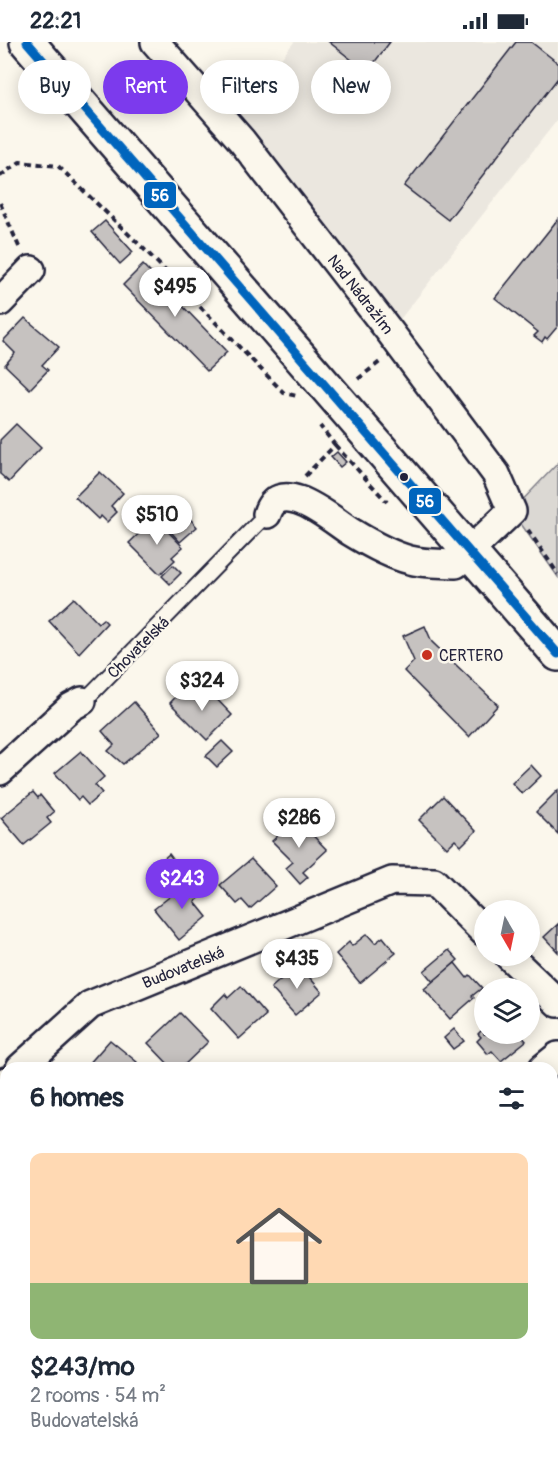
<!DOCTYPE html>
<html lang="en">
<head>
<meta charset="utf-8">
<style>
	:root { --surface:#fff; --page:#f6f6f7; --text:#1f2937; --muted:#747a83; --accent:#7c3aed }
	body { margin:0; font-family:Pangolin,sans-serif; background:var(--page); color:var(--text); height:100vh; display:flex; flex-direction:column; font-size:22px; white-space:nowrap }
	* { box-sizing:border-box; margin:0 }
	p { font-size:20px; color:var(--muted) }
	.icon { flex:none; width:33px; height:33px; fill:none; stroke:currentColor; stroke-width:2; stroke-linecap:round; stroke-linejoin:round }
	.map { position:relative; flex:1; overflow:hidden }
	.drawer { position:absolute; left:0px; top:1020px; width:558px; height:404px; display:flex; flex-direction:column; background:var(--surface); border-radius:18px 18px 0 0; box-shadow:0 3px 15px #0003 }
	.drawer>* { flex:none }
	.top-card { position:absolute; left:18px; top:18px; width:522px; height:54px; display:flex; gap:12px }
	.needle { width:39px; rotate:171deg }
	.buttons { position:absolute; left:474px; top:858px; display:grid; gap:12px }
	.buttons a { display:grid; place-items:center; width:66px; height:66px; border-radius:50%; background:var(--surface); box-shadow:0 3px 15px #0003; font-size:30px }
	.price { position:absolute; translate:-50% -51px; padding:0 14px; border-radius:21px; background:#fff; color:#222; font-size:20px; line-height:39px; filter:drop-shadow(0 2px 3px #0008) }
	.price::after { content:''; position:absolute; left:50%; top:36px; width:18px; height:14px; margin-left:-9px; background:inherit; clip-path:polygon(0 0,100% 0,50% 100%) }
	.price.on { background:var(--accent); color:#fff }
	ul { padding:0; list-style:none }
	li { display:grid; align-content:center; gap:12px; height:318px; padding:0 30px }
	li span { display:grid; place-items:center; height:186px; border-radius:12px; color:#555 }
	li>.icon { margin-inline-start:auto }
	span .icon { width:108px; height:108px; fill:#fffc; stroke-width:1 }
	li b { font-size:26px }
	h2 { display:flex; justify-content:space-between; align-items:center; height:72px; padding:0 30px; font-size:26px }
	.chip { padding:0 21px; border-radius:27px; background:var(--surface); box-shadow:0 3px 15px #0003; font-size:21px; line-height:54px }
	.chip.on { background:var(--accent); color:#fff }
	.status { display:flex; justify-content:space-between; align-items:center; height:42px; padding:0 30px; background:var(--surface); direction:ltr }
	.status svg { height:16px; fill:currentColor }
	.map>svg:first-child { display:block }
	.built { fill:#ebe7df }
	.green { fill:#dbd8d3; stroke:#7e7d87; stroke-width:1.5 }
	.building { fill:#c6c2c0; stroke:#22223b; stroke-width:1.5 }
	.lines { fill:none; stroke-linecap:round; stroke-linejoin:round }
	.service-casing { stroke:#22223b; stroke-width:18 }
	.minor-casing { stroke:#22223b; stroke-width:32 }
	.primary-casing { stroke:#22223b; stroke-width:38 }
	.path { stroke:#22223b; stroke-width:4; stroke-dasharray:6 4.5; stroke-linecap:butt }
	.service { stroke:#fbf7ec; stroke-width:14 }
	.minor { stroke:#fbf7ec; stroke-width:27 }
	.primary { stroke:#fbf7ec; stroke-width:33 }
	.bus-1-casing { stroke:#fbf7ec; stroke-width:14 }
	.bus-1 { stroke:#0065bd; stroke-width:9 }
	.bus-dot { fill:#22223b; stroke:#fbf7ec; stroke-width:2 }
	.poi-dot { fill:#c8321e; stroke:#fbf7ec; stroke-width:2 }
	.labels { text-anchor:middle; stroke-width:5; stroke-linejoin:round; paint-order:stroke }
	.street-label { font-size:16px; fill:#22223b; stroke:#fbf7ec }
	.poi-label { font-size:16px; fill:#22223b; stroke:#fbf7ec; text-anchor:start }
	.line-badge { stroke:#fbf7ec; stroke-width:2 }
	.badge-label { font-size:16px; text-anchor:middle; font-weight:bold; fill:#fff }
</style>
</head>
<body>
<div class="status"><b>22:21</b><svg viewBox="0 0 49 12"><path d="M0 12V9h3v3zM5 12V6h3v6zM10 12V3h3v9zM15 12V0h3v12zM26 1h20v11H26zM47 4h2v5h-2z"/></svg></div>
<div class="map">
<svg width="558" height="1423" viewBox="0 0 558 1423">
	<rect width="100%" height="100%" fill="#fbf7ec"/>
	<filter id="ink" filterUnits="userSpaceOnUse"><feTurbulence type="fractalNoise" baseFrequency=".0167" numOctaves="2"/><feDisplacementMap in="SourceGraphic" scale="12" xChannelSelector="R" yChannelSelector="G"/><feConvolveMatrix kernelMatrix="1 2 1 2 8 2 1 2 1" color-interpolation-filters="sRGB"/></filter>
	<g filter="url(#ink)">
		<path class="built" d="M 294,0 L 558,0 L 558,77 L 390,290 L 229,83 Z"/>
		<path class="green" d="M 558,421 L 558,535 L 512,469 Z"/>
		<g class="building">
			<path d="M 329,0 L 390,0 L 367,30 Z"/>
			<path d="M 516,0 L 531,0 L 558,21 L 558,36 L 448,178 L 404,144 Z"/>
			<path d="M 558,177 L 558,284 L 547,297 L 545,295 L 542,300 L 534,294 L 538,290 L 495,256 Z"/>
			<path d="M 105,179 L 133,210 L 120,222 L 92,190 Z"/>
			<path d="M 143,223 L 227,310 L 207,329 L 123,243 Z"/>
			<path d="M 25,276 L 59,305 L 42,323 L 48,328 L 30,347 L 5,323 L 15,311 L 3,299 Z"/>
			<path d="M 16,382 L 41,406 L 9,440 L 0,432 L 0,398 Z"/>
			<path d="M 337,410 L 346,420 L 340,425 L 331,415 Z"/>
			<path d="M 100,430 L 123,451 L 111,464 L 117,470 L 107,480 L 101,474 L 98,477 L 75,455 Z"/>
			<path d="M 181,466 L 197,485 L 180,500 L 163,481 Z"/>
			<path d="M 155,476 L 183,505 L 172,515 L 175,518 L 160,532 L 129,501 Z"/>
			<path d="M 173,523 L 181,531 L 170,542 L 162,534 Z"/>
			<path d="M 74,556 L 98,581 L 103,577 L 107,581 L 79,611 L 49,579 Z"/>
			<path d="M 425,584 L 432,600 L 498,663 L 469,695 L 404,629 L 414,619 L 403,594 Z"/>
			<path d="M 184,646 L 199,661 L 210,650 L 232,673 L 207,698 L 170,661 Z"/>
			<path d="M 134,660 L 161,691 L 123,722 L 108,709 L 114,703 L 102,689 Z"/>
			<path d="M 222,699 L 233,710 L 217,725 L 206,714 Z"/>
			<path d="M 81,709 L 104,735 L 95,743 L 102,751 L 88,763 L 81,755 L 78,758 L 55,731 Z"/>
			<path d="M 531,723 L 541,734 L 522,752 L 512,741 Z"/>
			<path d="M 558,748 L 558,792 L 536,770 Z"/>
			<path d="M 33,750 L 38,756 L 40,753 L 54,770 L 47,776 L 51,781 L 24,803 L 1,776 Z"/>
			<path d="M 443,754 L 476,789 L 461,804 L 455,798 L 447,806 L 419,778 Z"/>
			<path d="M 297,777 L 327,808 L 303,830 L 308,835 L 300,842 L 286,826 L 293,820 L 272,799 Z"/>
			<path d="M 169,812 L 178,824 L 165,835 L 155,824 Z"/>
			<path d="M 251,817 L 276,844 L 250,867 L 242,858 L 237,862 L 220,843 Z"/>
			<path d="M 191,838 L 203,853 L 195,860 L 207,875 L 179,898 L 154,867 Z"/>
			<path d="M 558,882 L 558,910 L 544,895 Z"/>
			<path d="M 367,892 L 375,901 L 383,895 L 396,911 L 360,941 L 336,912 L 349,900 L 352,904 Z"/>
			<path d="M 449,908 L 458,918 L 433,940 L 424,929 Z"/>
			<path d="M 455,921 L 467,936 L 470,933 L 482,946 L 472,954 L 474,956 L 450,977 L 424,947 Z"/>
			<path d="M 298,922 L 322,950 L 295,973 L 271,946 Z"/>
			<path d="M 241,944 L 266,973 L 239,997 L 211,966 L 225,952 L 228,956 Z"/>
			<path d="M 180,971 L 208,1000 L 181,1026 L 172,1026 L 148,1001 Z"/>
			<path d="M 484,986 L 484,992 L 520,992 L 526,999 L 501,1019 L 492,1009 L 488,1012 L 477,999 L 481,995 L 478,992 Z"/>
			<path d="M 454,987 L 464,999 L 453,1007 L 444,996 Z"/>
			<path d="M 110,998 L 137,1020 L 132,1026 L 92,1026 L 88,1023 Z"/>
			<path d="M 558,1061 L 558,1103 L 552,1096 L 552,1067 Z"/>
			<path d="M 6,1091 L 6,1137 L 0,1131 L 0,1097 Z"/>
		</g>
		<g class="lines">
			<g class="service-casing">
				<path id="service" d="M 82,659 L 89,654 L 267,472"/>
			</g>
			<g class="minor-casing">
				<g id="minor">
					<path d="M 155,0 L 242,99 L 390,290 L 496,432 L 512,469 L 456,522 C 442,521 424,522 410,518 C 390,513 369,501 351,490 C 333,479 280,431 267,472"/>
					<path d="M 0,260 L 31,228"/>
					<path d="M 0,729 L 71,665 L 82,659"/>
					<path d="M 509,914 L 558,961"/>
					<path d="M 20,1026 L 90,963 L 392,839 L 434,840 L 484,890"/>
					<path d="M 543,1026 L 558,1014"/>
					<path d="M 0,1044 L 6,1039"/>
					<path d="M 552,1227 L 558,1221"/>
					<path d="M 343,1423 L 349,1418"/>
				</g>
			</g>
			<g class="primary-casing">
				<path id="primary" d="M 27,0 L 558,612"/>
			</g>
			<g class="path">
				<path d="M 0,134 L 20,120 L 58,124 L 147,210 L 284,351 L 297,354"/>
				<path d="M 0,161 L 20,207"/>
				<path d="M 358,337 L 381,319"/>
				<path d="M 335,403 L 387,460"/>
				<path d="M 305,434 L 335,403 L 320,384"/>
				<path d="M 528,488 L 558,532"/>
			</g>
			<use href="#service" class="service"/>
			<use href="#minor" class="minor"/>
			<use href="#primary" class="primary"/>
			<g class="bus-1-casing">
				<path id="bus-1" d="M 27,0 L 558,612"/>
			</g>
			<use href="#bus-1" class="bus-1"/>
		</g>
	</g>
	<circle class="bus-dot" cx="404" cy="435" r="5"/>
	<circle class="poi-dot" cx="427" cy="613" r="6"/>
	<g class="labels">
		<g class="street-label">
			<text transform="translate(361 252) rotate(52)" y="6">Nad Nádražím</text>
			<text transform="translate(138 605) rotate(-45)" y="6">Chovatelská</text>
			<text transform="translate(183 925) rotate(-22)" y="6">Budovatelská</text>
		</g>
		<g class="poi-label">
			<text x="439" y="619">CERTERO</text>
		</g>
	</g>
	<g class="line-badge">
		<rect x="143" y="139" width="34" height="28" rx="6" fill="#0065bd"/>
		<rect x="408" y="445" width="34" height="28" rx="6" fill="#0065bd"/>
	</g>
	<g class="badge-label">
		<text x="160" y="159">56</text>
		<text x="425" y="465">56</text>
	</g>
</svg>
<div class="buttons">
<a><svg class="needle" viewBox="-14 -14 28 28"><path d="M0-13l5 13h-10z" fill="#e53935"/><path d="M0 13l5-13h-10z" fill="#747a83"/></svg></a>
<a><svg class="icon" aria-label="layers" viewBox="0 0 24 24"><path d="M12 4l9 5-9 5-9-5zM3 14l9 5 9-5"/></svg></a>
</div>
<b class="price" style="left:175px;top:276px">$495</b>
<b class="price" style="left:157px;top:504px">$510</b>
<b class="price" style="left:202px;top:670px">$324</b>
<b class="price" style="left:299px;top:807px">$286</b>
<b class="price on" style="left:182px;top:868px">$243</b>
<b class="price" style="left:297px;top:948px">$435</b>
<div class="top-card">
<a class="chip">Buy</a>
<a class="chip on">Rent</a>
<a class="chip">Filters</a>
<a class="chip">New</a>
</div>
<section class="drawer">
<h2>6 homes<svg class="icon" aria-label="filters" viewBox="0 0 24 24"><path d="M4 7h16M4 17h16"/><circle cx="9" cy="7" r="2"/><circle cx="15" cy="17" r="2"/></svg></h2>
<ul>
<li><span style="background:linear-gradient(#ffd9b3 70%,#8fb573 0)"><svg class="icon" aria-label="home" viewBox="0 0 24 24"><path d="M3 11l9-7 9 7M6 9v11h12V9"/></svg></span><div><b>$243/mo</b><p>2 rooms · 54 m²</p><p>Budovatelská</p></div></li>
</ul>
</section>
</div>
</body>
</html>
